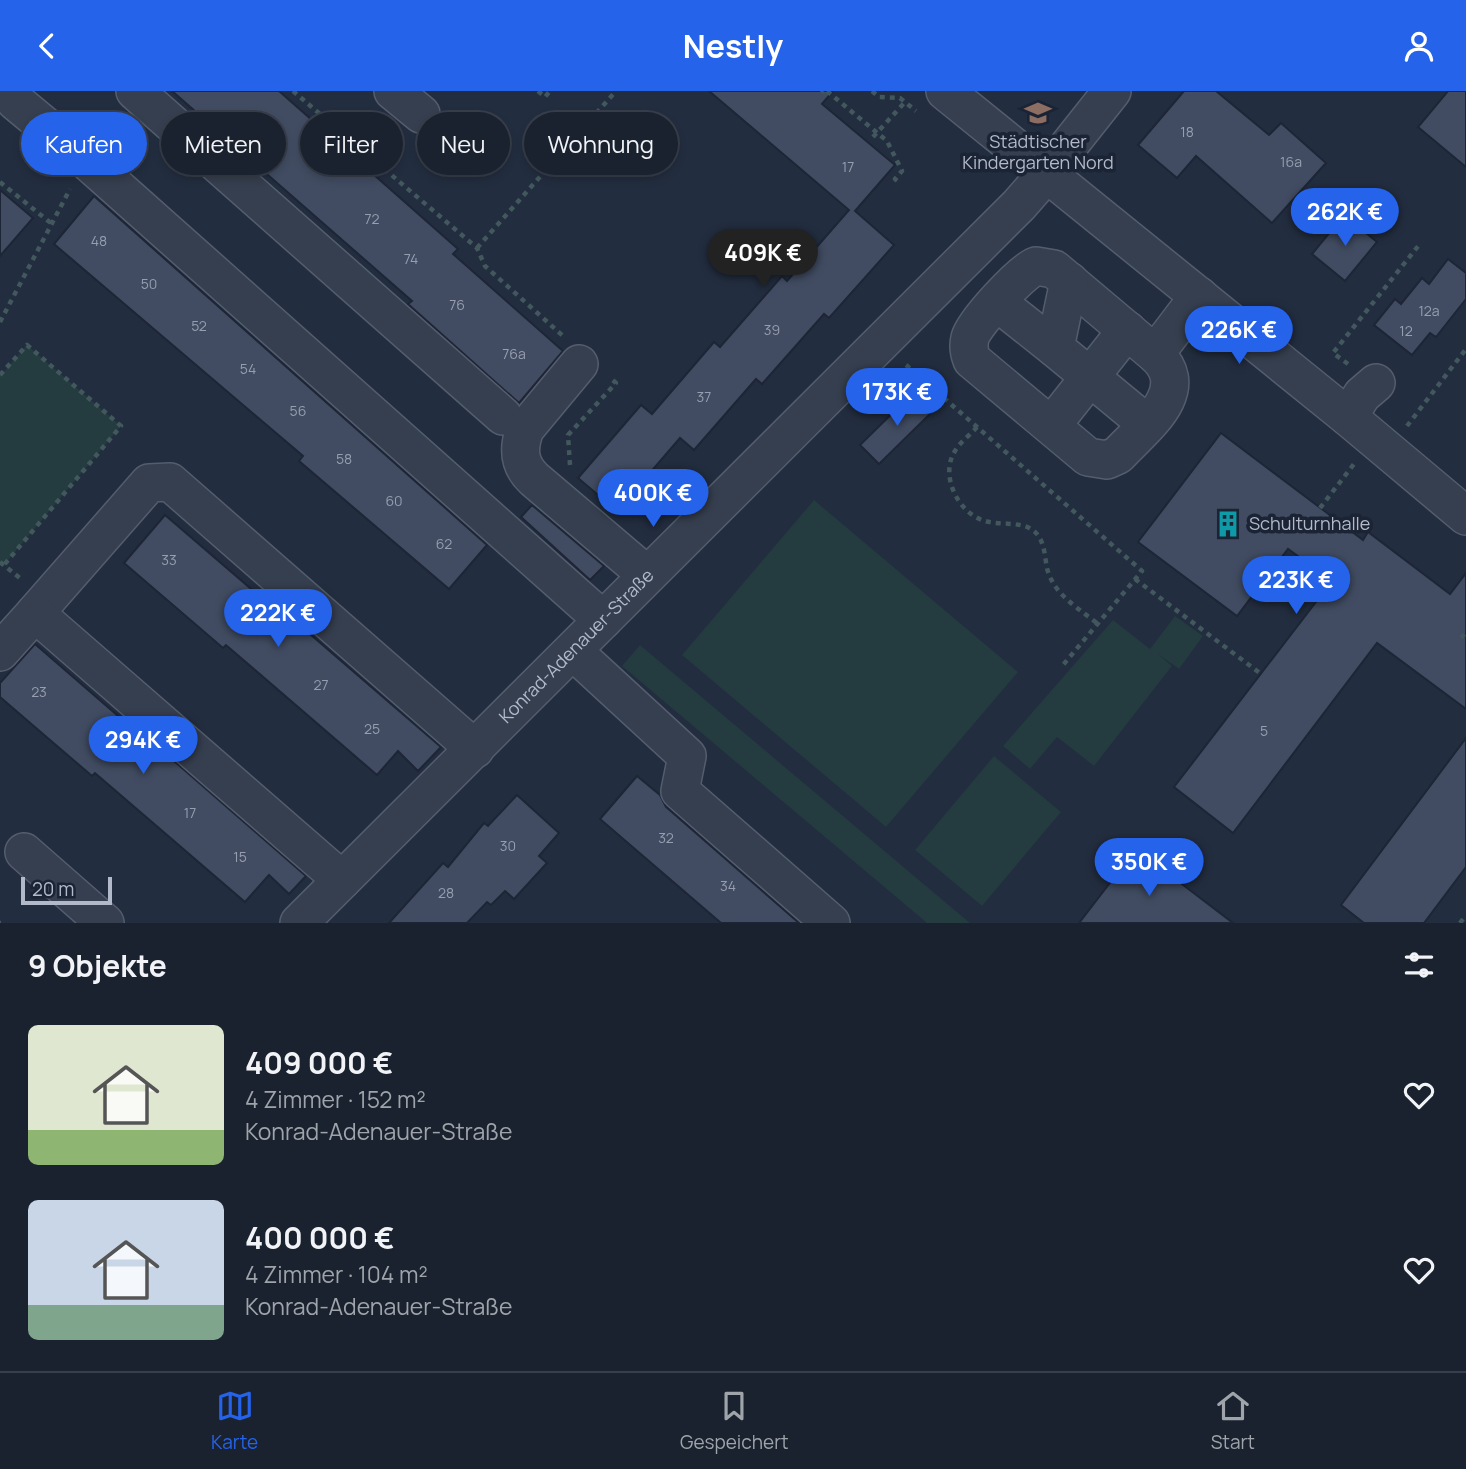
<!DOCTYPE html>
<html lang="de">
<head>
<meta charset="utf-8">
<style>
	:root { --surface:#1a222f; --page:#272f3b; --text:#f1f3f6; --muted:#9fa4aa; --line:#383f4b; --accent:#2563eb }
	body { margin:0; font-family:Manrope,sans-serif; background:var(--page); color:var(--text); height:100vh; display:flex; flex-direction:column; font-size:26px; white-space:nowrap }
	* { box-sizing:border-box; margin:0 }
	p { font-size:23px; color:var(--muted) }
	.icon { flex:none; width:38px; height:38px; fill:none; stroke:currentColor; stroke-width:2; stroke-linecap:round; stroke-linejoin:round }
	.map { position:relative; height:832px; overflow:hidden }
	.sheet { display:flex; flex-direction:column; background:var(--surface); flex:1 }
	.sheet>* { flex:none }
	.guide { position:absolute; left:21px; top:21px; width:700px; height:63px; display:flex; gap:14px }
	.scale { position:absolute; left:21px; bottom:18px; width:91px; box-sizing:border-box; padding-left:7px; border:4px solid #b2baca; border-top:0; font-size:19px; line-height:24px; white-space:nowrap; color:#b2baca; -webkit-text-stroke:5px #1b2434; paint-order:stroke }
	.price { position:absolute; translate:-50% -60px; padding:0 16px; border-radius:24px; background:var(--accent); color:#fff; font-size:23px; line-height:46px; filter:drop-shadow(0 2px 4px #0008) }
	.price::after { content:''; position:absolute; left:50%; top:42px; width:21px; height:16px; margin-left:-10px; background:inherit; clip-path:polygon(0 0,100% 0,50% 100%) }
	.price.active { background:#222; color:#fff }
	ul { padding:0; list-style:none }
	li { display:flex; align-items:center; gap:21px; height:175px; padding:0 28px }
	li span { display:grid; place-items:center; flex:none; width:196px; height:140px; border-radius:10px; color:#555 }
	li>.icon { margin-inline-start:auto }
	span .icon { width:84px; height:84px; fill:#fffc; stroke-width:1 }
	li b { font-size:30px }
	h2 { display:flex; justify-content:space-between; align-items:center; height:84px; padding:0 28px; font-size:30px }
	.tag { padding:0 24px; border-radius:32px; background:var(--surface); box-shadow:0 4px 10px #0003,0 0 0 2px var(--line); font-size:24px; line-height:63px }
	.tag.active { background:var(--accent); color:#fff }
	header { display:flex; justify-content:space-between; align-items:center; height:91px; padding:0 28px; background:var(--accent); color:#fff; font-size:32px; font-weight:700 }
	.tab-bar { display:flex; justify-content:space-around; align-items:center; height:98px; border-top:2px solid var(--line); background:var(--surface); font-size:19px; color:var(--muted) }
	.tab-bar a { display:grid; justify-items:center; gap:4px }
	.tab-bar .active { color:var(--accent) }
	.map>svg:first-child { display:block }
	.green { fill:#243b40 }
	.building { fill:#414c62; stroke:#1d2636; stroke-width:2 }
	.lines { fill:none; stroke-linecap:round; stroke-linejoin:round }
	.minor-casing { stroke:#545d6d; stroke-width:40 }
	.path { stroke:#42585d; stroke-width:4.5; stroke-dasharray:5 5; stroke-linecap:butt }
	.minor { stroke:#363f4f; stroke-width:37 }
	.labels { text-anchor:middle; stroke-width:7; stroke-linejoin:round; paint-order:stroke }
	.number-label { font-size:14px; fill:#969eb0 }
	.poi-label { font-size:18px; fill:#b2baca; stroke:#1b2434 }
	.street-label { font-size:18px; fill:#b2baca; stroke:#1b2434 }
</style>
</head>
<body>
<header><svg class="icon" aria-label="back" viewBox="0 0 24 24"><path d="M15 5l-7 7 7 7"/></svg>Nestly<svg class="icon" aria-label="person" viewBox="0 0 24 24"><circle cx="12" cy="8" r="4"/><path d="M4 21q1-7 8-7t8 7"/></svg></header>
<div class="map">
<svg width="1466" height="832" viewBox="0 0 1466 832">
	<rect width="100%" height="100%" fill="#222d3f"/>
	<g class="green">
		<path d="M 27,254 L 121,335 L 4,474 L 0,471 L 0,285 Z"/>
		<path d="M 814,409 L 1018,581 L 886,736 L 682,564 Z"/>
		<path d="M 1175,525 L 1203,545 L 1179,578 L 1158,563 L 1172,575 L 1094,675 L 1057,646 L 1030,678 L 1003,655 L 1113,529 L 1150,558 Z"/>
		<path d="M 640,554 L 970,832 L 927,832 L 622,575 Z"/>
		<path d="M 994,665 L 1061,721 L 982,815 L 915,759 Z"/>
	</g>
	<g class="building">
		<path d="M 172,0 L 279,0 L 458,158 L 453,163 L 563,260 L 519,312 L 408,213 L 412,210 Z"/>
		<path d="M 709,0 L 833,0 L 822,13 L 895,74 L 855,120 L 894,154 L 829,227 L 824,223 L 762,293 L 756,288 L 694,359 L 680,347 L 617,420 L 578,387 L 641,314 L 652,323 L 714,251 L 720,256 L 782,185 L 787,190 L 849,119 Z"/>
		<path d="M 1184,0 L 1216,0 L 1269,44 L 1281,32 L 1326,72 L 1272,132 L 1196,65 L 1177,87 L 1138,54 Z"/>
		<path d="M 1448,0 L 1466,0 L 1466,76 L 1418,36 Z"/>
		<path d="M 0,99 L 33,127 L 0,165 Z"/>
		<path d="M 94,105 L 487,454 L 449,498 L 299,370 L 303,365 L 54,153 Z"/>
		<path d="M 1344,124 L 1377,151 L 1345,190 L 1312,163 Z"/>
		<path d="M 1448,168 L 1466,182 L 1466,208 L 1436,246 L 1430,242 L 1412,264 L 1374,234 L 1395,208 L 1401,213 L 1422,187 L 1429,193 Z"/>
		<path d="M 914,301 L 933,320 L 879,373 L 860,354 Z"/>
		<path d="M 1221,342 L 1363,449 L 1368,441 L 1450,503 L 1466,482 L 1466,618 L 1377,552 L 1233,742 L 1174,696 L 1332,490 L 1288,458 L 1237,525 L 1138,451 Z"/>
		<path d="M 532,414 L 604,475 L 590,489 L 521,426 Z"/>
		<path d="M 165,424 L 264,509 L 267,506 L 441,656 L 418,680 L 398,660 L 377,684 L 226,554 L 223,557 L 124,472 Z"/>
		<path d="M 35,553 L 133,638 L 135,636 L 306,785 L 289,803 L 269,784 L 245,811 L 95,682 L 92,685 L 43,643 L 0,606 L 0,592 Z"/>
		<path d="M 1466,647 L 1466,776 L 1424,832 L 1364,832 L 1341,814 Z"/>
		<path d="M 637,685 L 660,704 L 666,716 L 799,832 L 721,832 L 600,728 Z"/>
		<path d="M 517,704 L 559,742 L 539,765 L 547,772 L 514,808 L 505,800 L 491,814 L 487,811 L 467,832 L 389,832 L 443,772 L 448,776 L 484,732 L 488,735 Z"/>
		<path d="M 1136,758 L 1233,832 L 1079,832 Z"/>
	</g>
	<g class="lines">
		<g class="minor-casing">
			<g id="minor">
				<path d="M 135,0 L 503,325"/>
				<path d="M 393,0 L 421,23"/>
				<path d="M 945,0 L 1348,326 L 1466,425"/>
				<path d="M 15,10 L 86,69 L 603,529"/>
				<path d="M 1036,175 L 1054,178 L 1155,263 C 1195,299 1144,336 1118,364 L 1107,369 L 1088,366 L 972,269 C 969,262 968,255 970,247 C 974,232 1021,181 1036,175 Z"/>
				<path d="M 1069,190 L 1055,257 L 1147,333"/>
				<path d="M 997,211 L 1055,257"/>
				<path d="M 1155,263 L 1199,205"/>
				<path d="M 579,273 L 525,338 C 518,357 518,373 534,388 L 647,484"/>
				<path d="M 1348,326 L 1362,304 L 1376,292"/>
				<path d="M 1052,334 L 1127,239"/>
				<path d="M 35,522 L 149,392 L 170,391 L 475,658"/>
				<path d="M 573,560 L 687,665 L 680,700 L 831,832"/>
				<path d="M 0,561 L 35,522 L 342,789"/>
				<path d="M 24,761 L 105,832"/>
				<path id="s1" d="M 299,832 L 1019,114 L 1047,82 L 1112,0"/>
			</g>
		</g>
		<g class="path">
			<path d="M 293,0 L 477,157 L 485,175 L 563,245"/>
			<path d="M 538,0 L 545,6 L 550,0"/>
			<path d="M 827,0 L 887,50 L 902,80 L 895,88 L 900,92"/>
			<path d="M 872,0 L 879,6 L 900,7 L 916,20"/>
			<path d="M 822,2 L 823,0"/>
			<path d="M 873,46 L 905,11"/>
			<path d="M 0,91 L 52,133"/>
			<path d="M 477,157 L 616,0"/>
			<path d="M 0,231 L 70,98"/>
			<path d="M 1348,273 L 1333,262 L 1419,154"/>
			<path d="M 906,274 L 1142,480 L 1063,574"/>
			<path d="M 0,284 L 27,254 L 121,335 L 4,474"/>
			<path d="M 1407,335 L 1466,258"/>
			<path d="M 977,336 C 970,344 960,351 955,360 C 939,385 959,423 985,430 C 1001,435 1024,429 1036,442 C 1048,455 1043,474 1051,488 C 1060,507 1082,520 1098,533"/>
			<path d="M 570,374 L 568,344 L 616,292 L 609,286"/>
			<path d="M 1320,417 L 1354,373"/>
			<path d="M 0,471 L 21,488"/>
			<path d="M 1135,488 L 1261,583"/>
			<path d="M 1461,547 L 1466,541"/>
			<path d="M 0,832 L 1,832"/>
			<path d="M 1460,832 L 1466,824"/>
		</g>
		<use href="#minor" class="minor"/>
	</g>
	<defs>
		<g id="school-bare" transform="scale(2.1)"><path d="M0-5L7-2L0 1L-7-2ZM-4 1L0 2.5L4 1V4Q0 6-4 4Z" fill="#8d6e63" stroke="#1b2434" stroke-width="2.5" paint-order="stroke"/></g>
		<g id="building-bare" transform="scale(2.1)"><path d="M-4-6H4V6H1V3H-1V6H-4ZM-2.5-4.3h1.7v1.8h-1.7ZM.8-4.3h1.7v1.8H.8ZM-2.5-1h1.7V.8h-1.7ZM.8-1h1.7V.8H.8Z" fill="#0f9aa8" stroke="#1b2434" stroke-width="2.5" paint-order="stroke"/></g>
	</defs>
	<g fill-rule="evenodd">
		<use href="#school-bare" x="1038" y="22"/>
		<use href="#building-bare" x="1228" y="433"/>
	</g>
	<g class="labels">
		<g class="number-label">
			<text x="1187" y="46">18</text>
			<text x="1291" y="76">16a</text>
			<text x="848" y="81">17</text>
			<text x="372" y="133">72</text>
			<text x="99" y="155">48</text>
			<text x="411" y="173">74</text>
			<text x="149" y="198">50</text>
			<text x="457" y="219">76</text>
			<text x="1429" y="225">12a</text>
			<text x="199" y="240">52</text>
			<text x="772" y="244">39</text>
			<text x="1406" y="245">12</text>
			<text x="514" y="268">76a</text>
			<text x="248" y="283">54</text>
			<text x="704" y="311">37</text>
			<text x="298" y="325">56</text>
			<text x="344" y="373">58</text>
			<text x="394" y="415">60</text>
			<text x="444" y="458">62</text>
			<text x="169" y="474">33</text>
			<text x="321" y="599">27</text>
			<text x="39" y="606">23</text>
			<text x="372" y="643">25</text>
			<text x="1264" y="645">5</text>
			<text x="190" y="727">17</text>
			<text x="666" y="752">32</text>
			<text x="508" y="760">30</text>
			<text x="240" y="771">15</text>
			<text x="728" y="800">34</text>
			<text x="446" y="807">28</text>
		</g>
		<g class="poi-label">
			<text x="1038" y="57">Städtischer<tspan x="1038" dy="21">Kindergarten Nord</tspan></text>
			<text x="1249" y="439" text-anchor="start">Schulturnhalle</text>
		</g>
		<g class="street-label">
			<text dy="6" stroke="none"><textPath href="#s1" startOffset="392">Konrad-Adenauer-Straße</textPath></text>
		</g>
	</g>
</svg>
<div class="scale">20 m</div>
<b class="price" style="left:1345px;top:157px">262K €</b>
<b class="price active" style="left:763px;top:198px">409K €</b>
<b class="price" style="left:1239px;top:275px">226K €</b>
<b class="price" style="left:897px;top:337px">173K €</b>
<b class="price" style="left:653px;top:438px">400K €</b>
<b class="price" style="left:1296px;top:525px">223K €</b>
<b class="price" style="left:278px;top:558px">222K €</b>
<b class="price" style="left:143px;top:685px">294K €</b>
<b class="price" style="left:1149px;top:807px">350K €</b>
<div class="guide">
<a class="tag active">Kaufen</a>
<a class="tag">Mieten</a>
<a class="tag">Filter</a>
<a class="tag">Neu</a>
<a class="tag">Wohnung</a>
</div>
</div>
<section class="sheet">
<h2>9 Objekte<svg class="icon" aria-label="filters" viewBox="0 0 24 24"><path d="M4 7h16M4 17h16"/><circle cx="9" cy="7" r="2"/><circle cx="15" cy="17" r="2"/></svg></h2>
<ul>
<li><span style="background:linear-gradient(#dfe7d0 75%,#8fb573 0)"><svg class="icon" aria-label="home" viewBox="0 0 24 24"><path d="M3 11l9-7 9 7M6 9v11h12V9"/></svg></span><div><b>409 000 €</b><p>4 Zimmer · 152 m²</p><p>Konrad-Adenauer-Straße</p></div><svg class="icon" aria-label="heart" viewBox="0 0 24 24"><path d="M12 20l-8-8c-3-5 5-10 8-4 3-6 11-1 8 4z"/></svg></li>
<li><span style="background:linear-gradient(#c9d6e8 75%,#7fa58c 0)"><svg class="icon" aria-label="home" viewBox="0 0 24 24"><path d="M3 11l9-7 9 7M6 9v11h12V9"/></svg></span><div><b>400 000 €</b><p>4 Zimmer · 104 m²</p><p>Konrad-Adenauer-Straße</p></div><svg class="icon" aria-label="heart" viewBox="0 0 24 24"><path d="M12 20l-8-8c-3-5 5-10 8-4 3-6 11-1 8 4z"/></svg></li>
</ul>
</section>
<nav class="tab-bar">
<a class="active"><svg class="icon" aria-label="map" viewBox="0 0 24 24"><path d="M3 6l6-2 6 2 6-2v14l-6 2-6-2-6 2zM9 4v14M15 6v14"/></svg>Karte</a>
<a><svg class="icon" aria-label="saved" viewBox="0 0 24 24"><path d="M7 4h10v16l-5-4-5 4z"/></svg>Gespeichert</a>
<a><svg class="icon" aria-label="home" viewBox="0 0 24 24"><path d="M3 11l9-7 9 7M6 9v11h12V9"/></svg>Start</a>
</nav>
</body>
</html>
